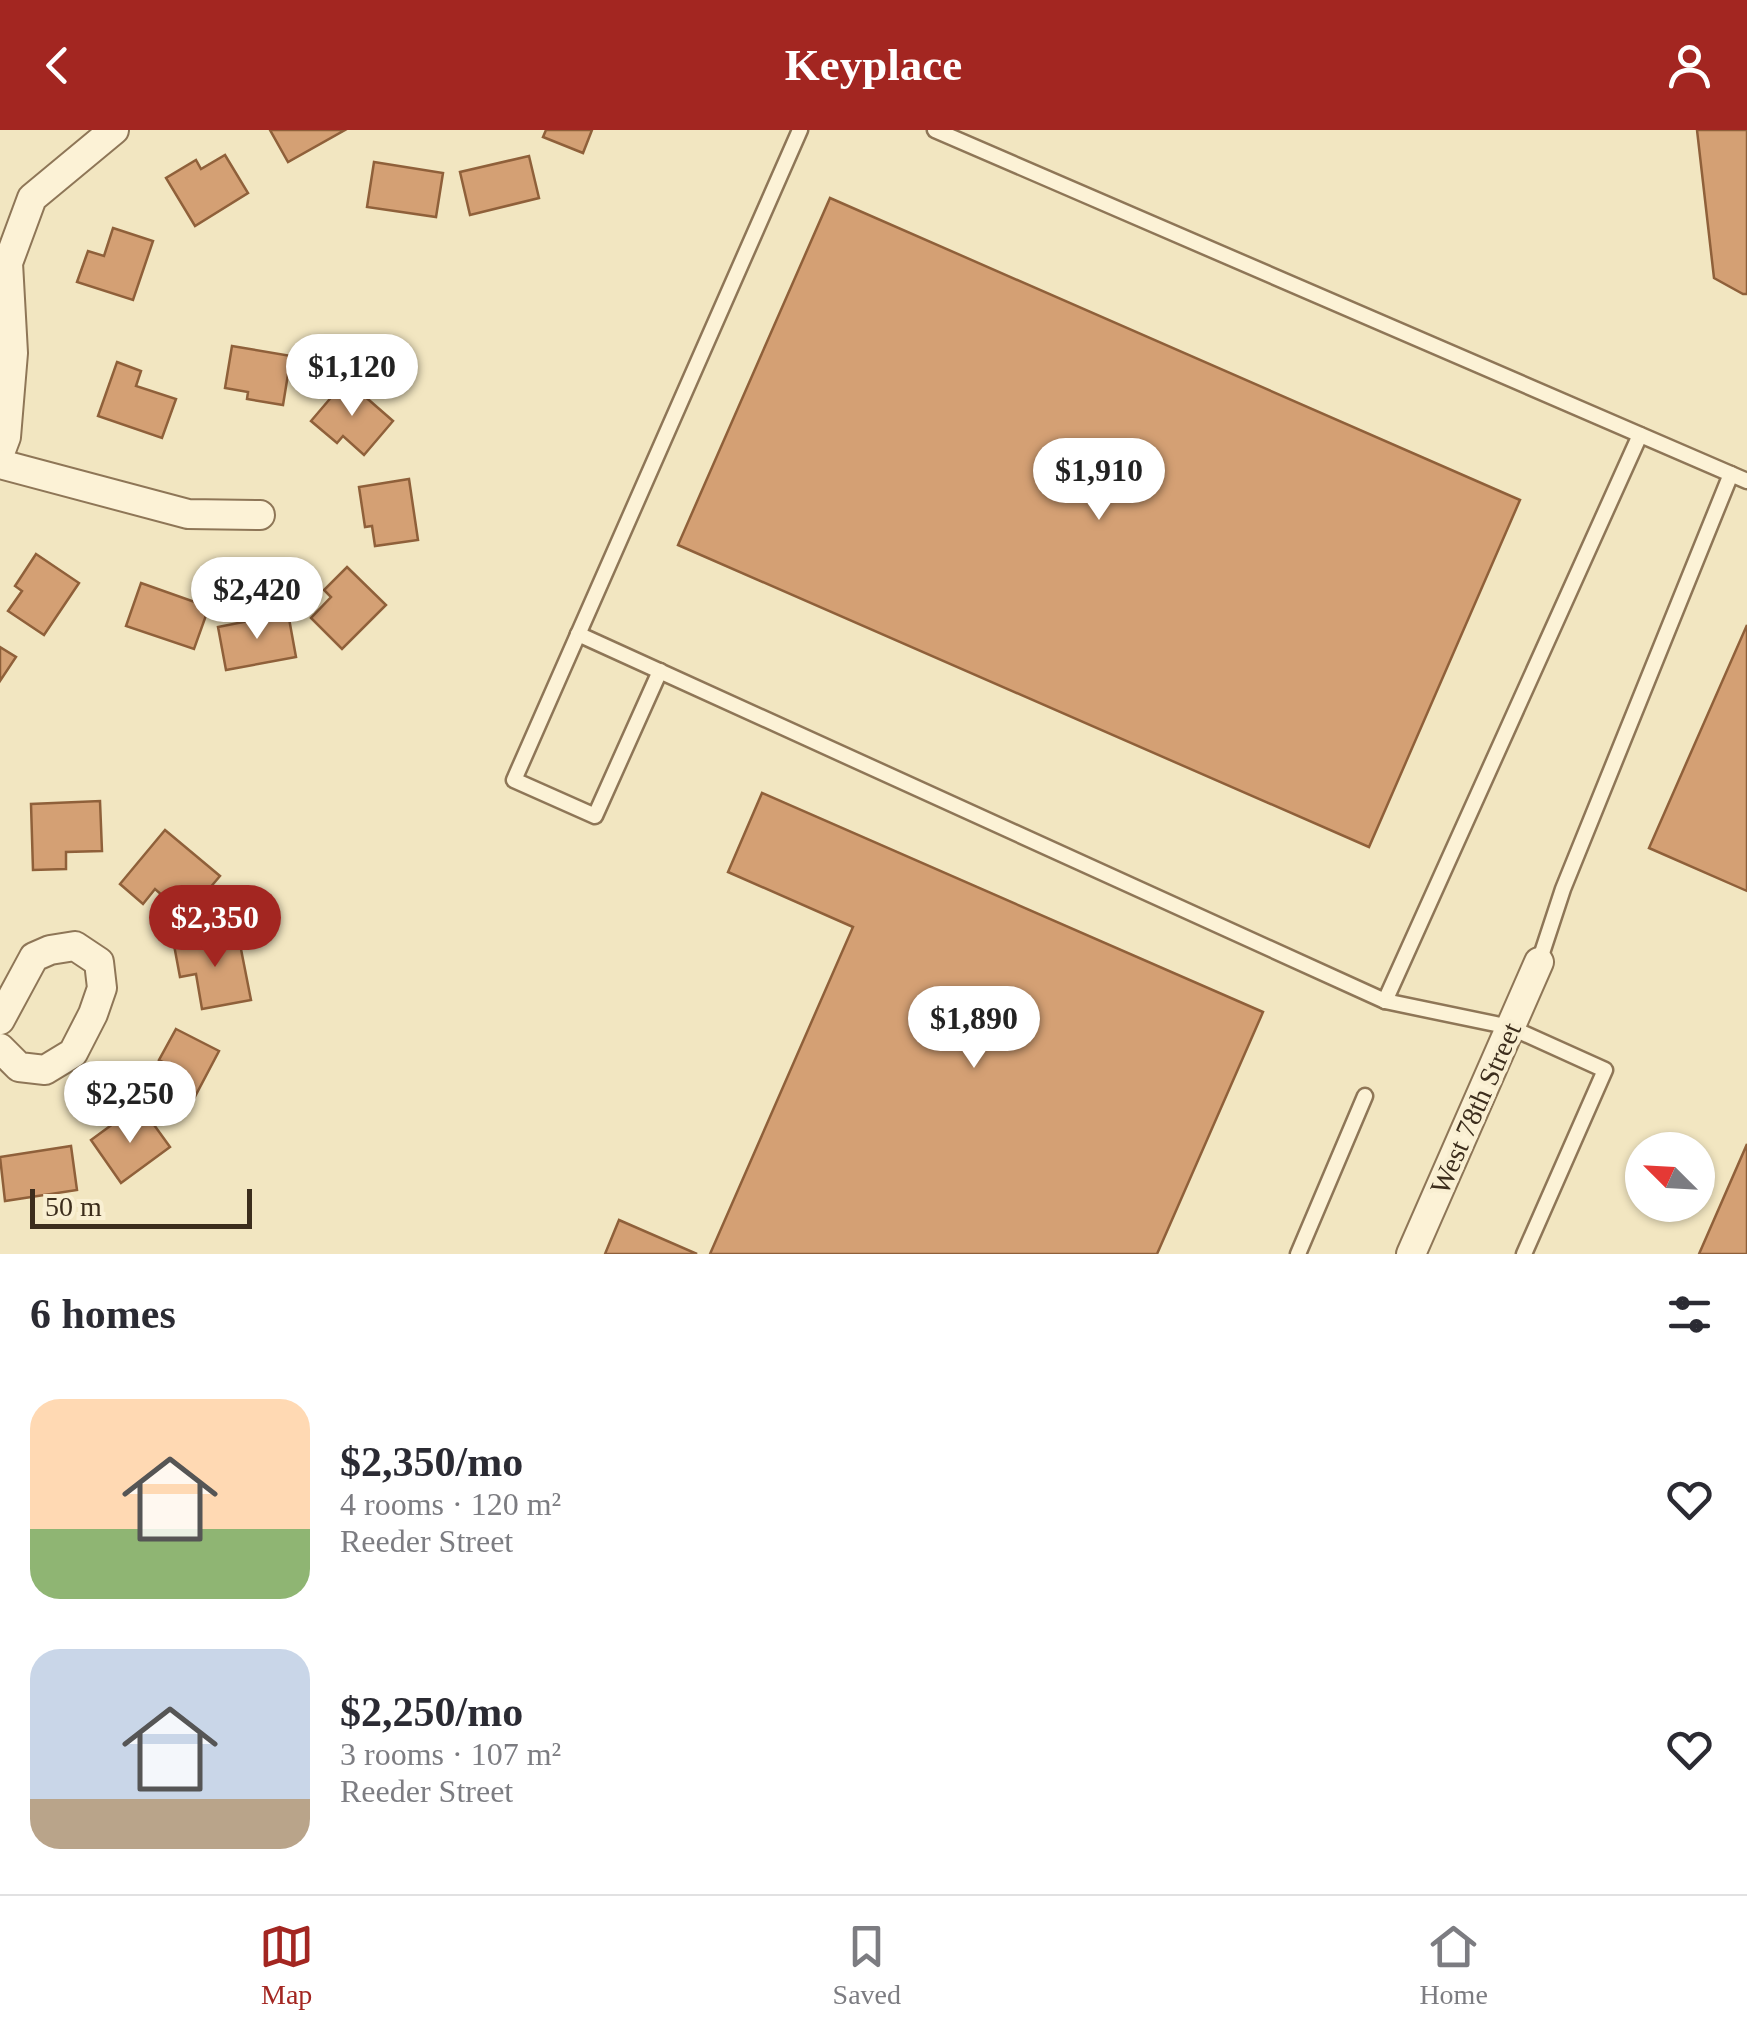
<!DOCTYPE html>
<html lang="en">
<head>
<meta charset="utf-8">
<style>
	:root { --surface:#fff; --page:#f7f7f7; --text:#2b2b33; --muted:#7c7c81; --line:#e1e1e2; --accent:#a32621 }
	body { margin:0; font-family:"Times New Roman",serif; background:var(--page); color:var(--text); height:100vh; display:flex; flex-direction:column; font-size:38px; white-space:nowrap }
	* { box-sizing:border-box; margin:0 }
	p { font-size:32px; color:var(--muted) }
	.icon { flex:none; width:55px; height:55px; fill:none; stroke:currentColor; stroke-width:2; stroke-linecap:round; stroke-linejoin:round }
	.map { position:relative; height:1124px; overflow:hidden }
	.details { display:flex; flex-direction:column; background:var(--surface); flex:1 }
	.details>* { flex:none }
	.needle { width:65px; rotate:294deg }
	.fabs { position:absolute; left:1625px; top:1002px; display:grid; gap:20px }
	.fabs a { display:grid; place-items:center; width:90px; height:90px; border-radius:50%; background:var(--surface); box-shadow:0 2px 8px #0004; font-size:50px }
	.scale { position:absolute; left:30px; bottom:25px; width:222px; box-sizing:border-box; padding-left:10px; border:5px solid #3c2d1c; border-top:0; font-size:28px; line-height:35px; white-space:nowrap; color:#3c2d1c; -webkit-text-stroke:8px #f9efd2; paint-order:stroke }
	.price { position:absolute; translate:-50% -85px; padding:0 22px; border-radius:35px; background:#fff; color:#222; font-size:32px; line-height:65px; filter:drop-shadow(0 2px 5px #0008) }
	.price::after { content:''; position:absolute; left:50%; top:60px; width:30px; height:22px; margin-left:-15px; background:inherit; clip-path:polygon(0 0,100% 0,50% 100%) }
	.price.selected { background:var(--accent); color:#fff }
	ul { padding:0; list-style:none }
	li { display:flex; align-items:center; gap:30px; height:250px; padding:0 30px }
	li span { display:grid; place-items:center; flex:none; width:280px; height:200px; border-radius:30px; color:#555 }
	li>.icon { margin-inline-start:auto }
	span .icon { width:120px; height:120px; fill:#fffc; stroke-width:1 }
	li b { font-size:42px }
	h2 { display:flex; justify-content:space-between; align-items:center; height:120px; padding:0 30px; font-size:42px }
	header { display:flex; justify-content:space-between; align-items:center; height:130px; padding:0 30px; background:var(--accent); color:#fff; font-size:45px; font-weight:700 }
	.tab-bar { display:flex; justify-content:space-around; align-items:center; height:140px; border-top:2px solid var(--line); background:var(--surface); font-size:28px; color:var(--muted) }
	.tab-bar a { display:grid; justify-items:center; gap:5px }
	.tab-bar .selected { color:var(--accent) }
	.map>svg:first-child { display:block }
	.building { fill:#d4a074; stroke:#8f603a; stroke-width:2.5 }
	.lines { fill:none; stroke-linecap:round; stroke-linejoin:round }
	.service-casing { stroke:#8e7657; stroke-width:19 }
	.minor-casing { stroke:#8e7657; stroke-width:32 }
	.service { stroke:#fcf2d6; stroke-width:14 }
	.minor { stroke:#fcf2d6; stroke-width:28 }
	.labels { text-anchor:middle; stroke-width:8; stroke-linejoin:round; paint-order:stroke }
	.street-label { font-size:28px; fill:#3c2d1c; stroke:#f9efd2 }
</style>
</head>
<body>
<header><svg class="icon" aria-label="back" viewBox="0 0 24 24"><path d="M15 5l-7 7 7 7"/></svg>Keyplace<svg class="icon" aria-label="person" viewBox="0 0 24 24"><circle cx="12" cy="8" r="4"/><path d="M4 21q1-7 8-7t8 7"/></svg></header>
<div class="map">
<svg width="1747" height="1124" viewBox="0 0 1747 1124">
	<rect width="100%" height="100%" fill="#f2e6c1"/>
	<g class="building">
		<path d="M 270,0 L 345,0 L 288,32 Z"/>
		<path d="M 546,0 L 592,0 L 583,23 L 543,7 Z"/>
		<path d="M 1697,0 L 1747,0 L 1747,164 L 1743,164 L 1714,148 Z"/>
		<path d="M 225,25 L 248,63 L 195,96 L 166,48 L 196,30 L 201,39 Z"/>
		<path d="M 529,26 L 539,68 L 470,85 L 460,42 Z"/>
		<path d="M 374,32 L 443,43 L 436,87 L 367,77 Z"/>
		<path d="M 830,68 L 1520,370 L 1369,717 L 678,415 Z"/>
		<path d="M 113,98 L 153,111 L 133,170 L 77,152 L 88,121 L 104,126 Z"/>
		<path d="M 232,216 L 291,226 L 283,275 L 247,269 L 248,262 L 225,258 Z"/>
		<path d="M 117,232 L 141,241 L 136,256 L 176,269 L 162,308 L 98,286 Z"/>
		<path d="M 346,250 L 393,291 L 364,325 L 343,306 L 337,313 L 311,291 Z"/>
		<path d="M 409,349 L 418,410 L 375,416 L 372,396 L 365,397 L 359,357 Z"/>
		<path d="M 36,424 L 79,453 L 44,505 L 8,481 L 22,461 L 15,456 Z"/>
		<path d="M 347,437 L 386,475 L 342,519 L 311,488 L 331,467 L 324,460 Z"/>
		<path d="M 141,453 L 209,477 L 194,519 L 126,496 Z"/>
		<path d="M 288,483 L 296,527 L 226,540 L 218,497 Z"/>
		<path d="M 1747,495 L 1747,761 L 1649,718 Z"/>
		<path d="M 0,517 L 16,527 L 0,551 Z"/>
		<path d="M 762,663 L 1263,882 L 1157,1124 L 710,1124 L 853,797 L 728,742 Z"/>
		<path d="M 100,671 L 102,721 L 66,722 L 66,739 L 33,740 L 31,674 Z"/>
		<path d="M 165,700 L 220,746 L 186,786 L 155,759 L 143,774 L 120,754 Z"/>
		<path d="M 238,804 L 251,870 L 202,879 L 196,844 L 180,847 L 174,815 Z"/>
		<path d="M 176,899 L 219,921 L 190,976 L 152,956 L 165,933 L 159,930 Z"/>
		<path d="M 144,981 L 170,1017 L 121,1053 L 91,1010 L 117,991 L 122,997 Z"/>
		<path d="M 1747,1014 L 1747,1124 L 1699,1124 Z"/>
		<path d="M 71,1016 L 77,1060 L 5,1071 L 0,1027 Z"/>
		<path d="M 619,1090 L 697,1124 L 605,1124 Z"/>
	</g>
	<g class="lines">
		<g class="service-casing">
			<g id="service">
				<path d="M 935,0 L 1747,351"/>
				<path d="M 578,504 L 1385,871 L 1510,897 L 1605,940 L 1524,1124"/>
				<path d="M 660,541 L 595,686 L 514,650 L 800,0"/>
				<path d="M 1539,832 L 1563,759 L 1731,344"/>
				<path d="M 1385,871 L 1640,305"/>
				<path d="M 1298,1124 L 1365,966"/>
			</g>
		</g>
		<g class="minor-casing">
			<g id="minor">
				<path d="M 0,323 L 6,307 L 13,223 L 8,133 L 32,68 L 114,0"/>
				<path d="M 0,334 L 188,384 L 260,385"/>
				<path d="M 0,890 L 34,827 L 50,820 L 75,816 L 99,832 L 102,858 L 93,884 L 73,923 L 45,940 L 19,937 L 0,918"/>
				<path d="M 1411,1124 L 1539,832"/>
			</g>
		</g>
		<use href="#service" class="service"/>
		<use href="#minor" class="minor"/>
	</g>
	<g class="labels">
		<g class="street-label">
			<text transform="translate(1475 978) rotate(-66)" y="10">West 78th Street</text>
		</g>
	</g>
</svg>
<div class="fabs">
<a><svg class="needle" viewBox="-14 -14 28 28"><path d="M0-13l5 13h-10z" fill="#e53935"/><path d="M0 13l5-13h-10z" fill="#7c7c81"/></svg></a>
</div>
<div class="scale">50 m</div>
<b class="price" style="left:352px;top:289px">$1,120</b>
<b class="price" style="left:1099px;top:393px">$1,910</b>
<b class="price" style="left:257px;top:512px">$2,420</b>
<b class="price selected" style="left:215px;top:840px">$2,350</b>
<b class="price" style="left:974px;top:941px">$1,890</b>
<b class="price" style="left:130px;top:1016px">$2,250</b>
</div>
<section class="details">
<h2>6 homes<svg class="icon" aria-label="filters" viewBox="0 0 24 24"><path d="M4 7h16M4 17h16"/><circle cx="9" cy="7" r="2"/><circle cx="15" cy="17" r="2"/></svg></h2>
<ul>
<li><span style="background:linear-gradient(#ffd9b3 65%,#8fb573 0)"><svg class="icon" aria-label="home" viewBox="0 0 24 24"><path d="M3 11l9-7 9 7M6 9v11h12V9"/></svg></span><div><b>$2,350/mo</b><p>4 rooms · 120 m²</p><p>Reeder Street</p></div><svg class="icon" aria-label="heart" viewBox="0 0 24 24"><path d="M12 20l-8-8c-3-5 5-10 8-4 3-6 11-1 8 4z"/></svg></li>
<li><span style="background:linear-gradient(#c9d6e8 75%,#b9a48a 0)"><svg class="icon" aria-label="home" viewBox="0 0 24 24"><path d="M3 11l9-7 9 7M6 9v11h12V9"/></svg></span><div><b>$2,250/mo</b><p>3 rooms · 107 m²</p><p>Reeder Street</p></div><svg class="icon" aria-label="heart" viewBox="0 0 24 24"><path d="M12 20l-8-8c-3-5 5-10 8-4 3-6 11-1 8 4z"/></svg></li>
</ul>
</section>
<nav class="tab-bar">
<a class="selected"><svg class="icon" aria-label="map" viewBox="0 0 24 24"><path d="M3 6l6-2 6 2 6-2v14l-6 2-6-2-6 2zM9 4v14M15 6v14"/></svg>Map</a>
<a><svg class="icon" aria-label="saved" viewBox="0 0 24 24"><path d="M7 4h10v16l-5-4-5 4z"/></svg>Saved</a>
<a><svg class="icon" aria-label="home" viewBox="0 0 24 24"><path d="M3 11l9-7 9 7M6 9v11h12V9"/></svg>Home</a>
</nav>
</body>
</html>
